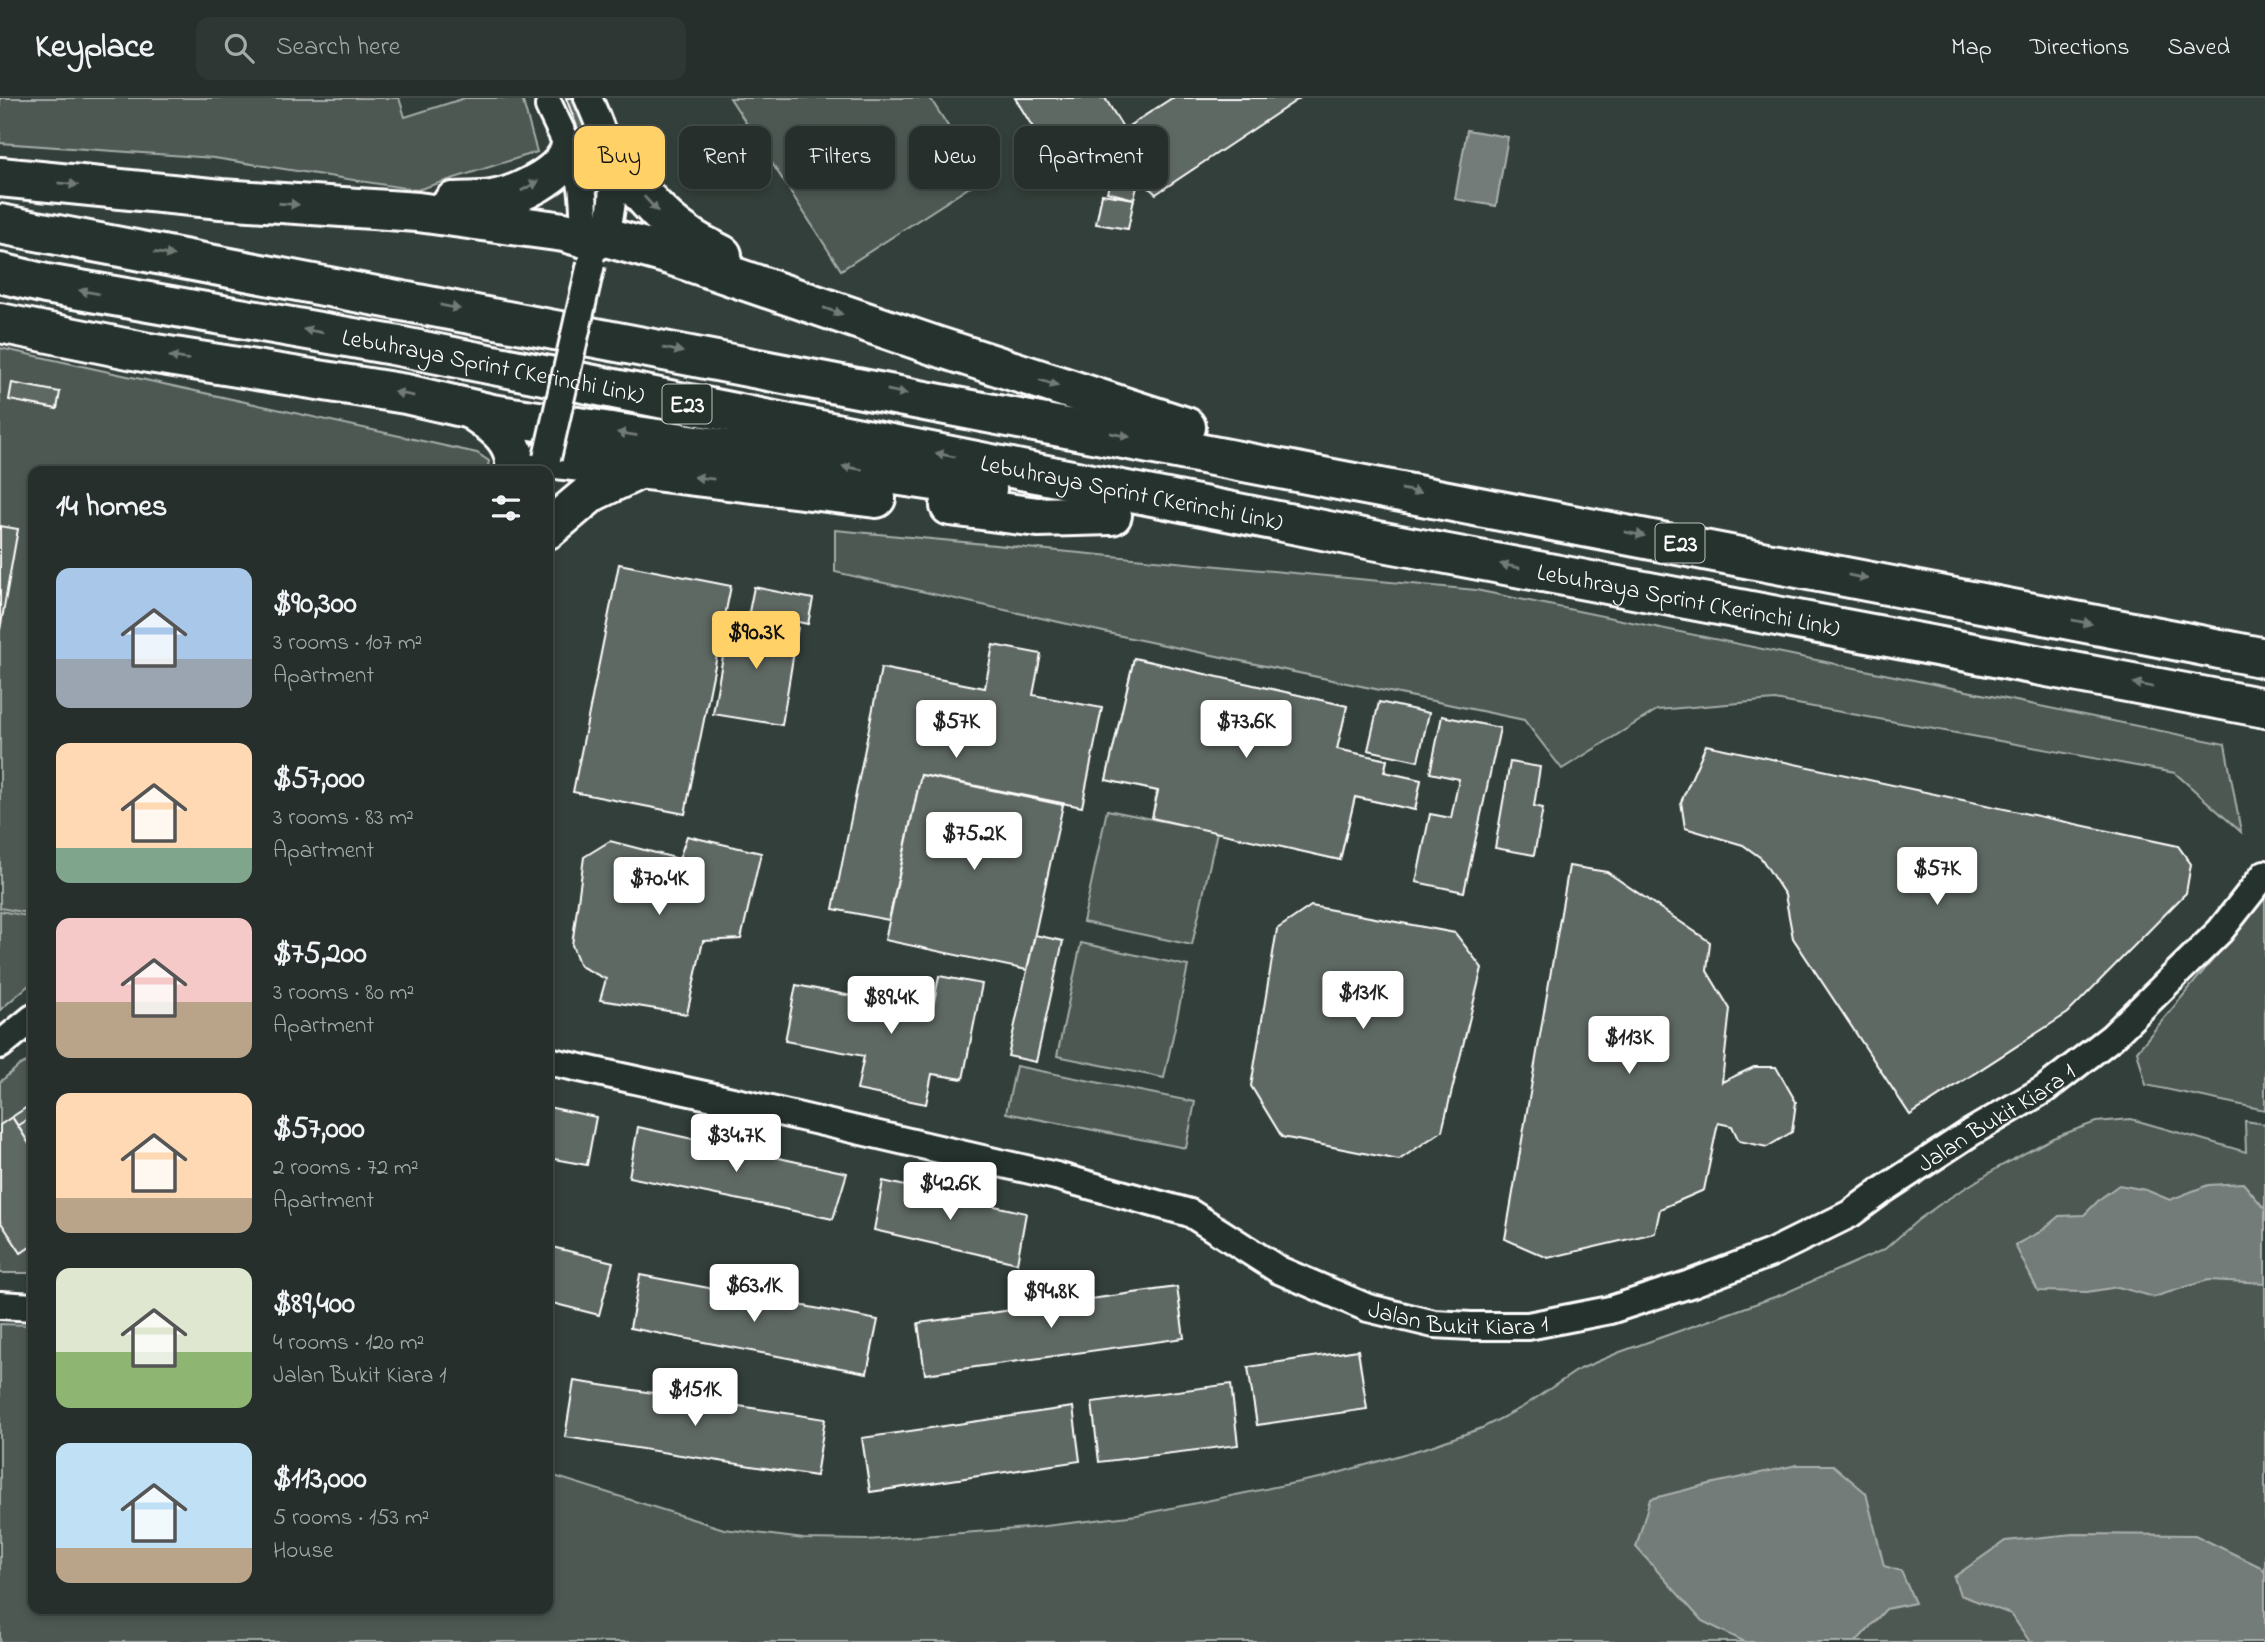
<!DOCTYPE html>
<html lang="en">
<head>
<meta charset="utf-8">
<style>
	:root { --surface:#262f2c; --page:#2e3734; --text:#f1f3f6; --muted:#a4a9a9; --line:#424a48; --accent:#ffd166 }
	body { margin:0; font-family:"Indie Flower",sans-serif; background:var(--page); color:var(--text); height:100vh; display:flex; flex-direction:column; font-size:26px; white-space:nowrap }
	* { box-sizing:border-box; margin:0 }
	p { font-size:23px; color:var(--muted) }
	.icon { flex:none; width:38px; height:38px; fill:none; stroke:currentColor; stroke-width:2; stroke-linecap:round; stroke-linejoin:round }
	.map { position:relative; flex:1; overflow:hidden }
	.sheet { position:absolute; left:28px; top:368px; width:525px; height:1148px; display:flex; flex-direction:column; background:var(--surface); border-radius:14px; box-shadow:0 4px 10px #0003,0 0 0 2px var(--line) }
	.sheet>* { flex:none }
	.banner { position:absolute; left:574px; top:28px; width:665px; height:63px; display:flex; gap:14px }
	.price { position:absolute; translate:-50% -60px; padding:0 16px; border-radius:7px; background:#fff; color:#222; font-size:23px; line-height:46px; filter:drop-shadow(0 2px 4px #0008) }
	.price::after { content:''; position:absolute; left:50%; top:42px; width:21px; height:16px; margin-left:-10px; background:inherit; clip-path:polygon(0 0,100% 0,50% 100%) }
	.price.active { background:var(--accent); color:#111 }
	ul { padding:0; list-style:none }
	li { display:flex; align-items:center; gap:21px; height:175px; padding:0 28px }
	li span { display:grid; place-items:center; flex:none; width:196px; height:140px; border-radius:14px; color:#555 }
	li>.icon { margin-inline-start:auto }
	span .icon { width:84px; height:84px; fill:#fffc; stroke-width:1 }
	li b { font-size:30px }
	h2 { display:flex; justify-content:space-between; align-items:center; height:84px; padding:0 28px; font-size:30px }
	.pill { padding:0 24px; border-radius:14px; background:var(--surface); box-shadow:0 4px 10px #0003,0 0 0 2px var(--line); font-size:24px; line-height:63px }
	.pill.active { background:var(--accent); color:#111 }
	header { display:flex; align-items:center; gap:42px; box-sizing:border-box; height:98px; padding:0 35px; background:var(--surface); border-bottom:2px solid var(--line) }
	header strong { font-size:33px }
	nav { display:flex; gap:38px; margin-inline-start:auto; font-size:24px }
	.search { width:490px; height:63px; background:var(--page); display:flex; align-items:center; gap:18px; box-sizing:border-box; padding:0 24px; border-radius:14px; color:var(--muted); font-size:26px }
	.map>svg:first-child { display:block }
	.green { fill:#4d5853; stroke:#a6aca9; stroke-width:2 }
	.water { fill:#737b78; stroke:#abb0ae; stroke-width:2 }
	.building { fill:#5f6964; stroke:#fff; stroke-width:2 }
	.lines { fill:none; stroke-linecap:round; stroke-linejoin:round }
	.minor-casing { stroke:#fff; stroke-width:32 }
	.highway-casing { stroke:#fff; stroke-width:44 }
	.minor { stroke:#26332d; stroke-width:26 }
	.highway { stroke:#26332d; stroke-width:38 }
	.minor-bridge-casing { stroke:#fff; stroke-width:32; stroke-linecap:butt }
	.minor-bridge { stroke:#26332d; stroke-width:26 }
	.oneway { fill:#727a76 }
	.labels { text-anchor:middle; stroke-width:6; stroke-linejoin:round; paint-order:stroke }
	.shield { fill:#26332d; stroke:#bec2c0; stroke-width:2 }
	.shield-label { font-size:23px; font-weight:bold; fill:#fff }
	.street-label { font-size:24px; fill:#fff; stroke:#26332d }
</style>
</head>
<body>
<header>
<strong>Keyplace</strong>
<div class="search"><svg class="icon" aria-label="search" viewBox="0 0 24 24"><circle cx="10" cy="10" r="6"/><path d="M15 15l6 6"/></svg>Search here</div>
<nav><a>Map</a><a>Directions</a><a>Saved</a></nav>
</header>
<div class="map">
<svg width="2265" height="1544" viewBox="0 0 2265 1544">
	<rect width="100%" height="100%" fill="#333f3a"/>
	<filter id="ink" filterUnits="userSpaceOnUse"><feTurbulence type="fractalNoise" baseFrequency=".0143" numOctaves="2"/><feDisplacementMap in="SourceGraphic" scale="14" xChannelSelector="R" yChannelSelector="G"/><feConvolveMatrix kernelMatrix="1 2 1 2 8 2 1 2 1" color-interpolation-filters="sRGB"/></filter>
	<g filter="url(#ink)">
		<g class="green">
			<path d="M 0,0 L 399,0 L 405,19 L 465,0 L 522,0 L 537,54 L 417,92 L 214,60 L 0,45 Z"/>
			<path d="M 730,0 L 930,0 L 982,81 L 841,172 Z"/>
			<path d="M 0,250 L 477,355 L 489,363 L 487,373 L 33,373 L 33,816 L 0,810 Z"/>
			<path d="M 835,432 L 1476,492 L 2225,646 L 2241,734 L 2175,675 L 1775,602 L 1657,612 L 1562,671 L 1524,622 L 1126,539 L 835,474 Z"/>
			<path d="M 1134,560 L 1347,608 L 1337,651 L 1387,662 L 1385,674 L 1421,682 L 1415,712 L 1355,699 L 1340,762 L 1217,734 L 1192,847 L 1083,824 L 1107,712 L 1182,727 L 1152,720 L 1157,693 L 1106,682 Z"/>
			<path d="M 2265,799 L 2265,1012 L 2146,987 L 2137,953 Z"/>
			<path d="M 0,813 L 33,819 L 33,885 L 29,887 L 0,912 Z"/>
			<path d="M 1081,845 L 1188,868 L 1164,980 L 1057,958 Z"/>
			<path d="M 33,961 L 33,1175 L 0,1175 L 0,984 L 20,967 Z"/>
			<path d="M 1016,968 L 1195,1004 L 1186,1050 L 1006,1015 Z"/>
			<path d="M 2131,1021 L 2246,1054 L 2245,1023 L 2265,1026 L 2265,1544 L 0,1544 L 0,1226 L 33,1227 L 33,1510 L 548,1510 L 548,1376 L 724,1431 L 804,1441 L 867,1442 L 1029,1430 L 1137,1417 L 1324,1379 L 1428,1349 L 1482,1330 L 1521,1310 L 1578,1272 L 1620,1254 L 1783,1196 L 1885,1151 L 1918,1122 L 1943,1104 L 1999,1069 L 2053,1040 L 2096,1024 Z"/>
		</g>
		<g class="water">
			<path d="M 1467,32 L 1508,39 L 1496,108 L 1455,101 Z"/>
			<path d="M 2243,1085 L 2265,1111 L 2265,1185 L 2208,1182 L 2154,1199 L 2118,1189 L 2087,1194 L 2038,1193 L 2015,1147 L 2040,1134 L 2059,1118 L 2084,1117 L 2101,1100 L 2119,1087 L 2146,1092 L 2170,1102 L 2208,1087 Z"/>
			<path d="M 1797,1367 L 1833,1367 L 1866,1395 L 1884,1468 L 1901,1473 L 1915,1505 L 1886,1511 L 1856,1544 L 1745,1544 L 1702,1523 L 1636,1449 L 1650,1401 L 1705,1387 Z"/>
			<path d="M 2073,1436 L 2195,1437 L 2261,1469 L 2265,1475 L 2265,1544 L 2030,1544 L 2011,1516 L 1960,1497 L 1954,1479 L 2005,1443 Z"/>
		</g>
		<g class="building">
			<path d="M 566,0 L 583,0 L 595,33 L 581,39 Z"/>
			<path d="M 1015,0 L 1105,0 L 1124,31 L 1172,0 L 1300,0 L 1156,96 L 1139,81 L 1134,101 L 1107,94 L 1112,77 L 1103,75 L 1096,69 L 1068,87 Z"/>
			<path d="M 1102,96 L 1134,101 L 1128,131 L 1096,126 Z"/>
			<path d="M 12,285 L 60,294 L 57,311 L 9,302 Z"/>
			<path d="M 0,428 L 18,431 L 0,532 Z"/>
			<path d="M 619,466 L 731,488 L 685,716 L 573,694 Z"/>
			<path d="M 754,489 L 813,501 L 808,526 L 749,514 Z"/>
			<path d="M 730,518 L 798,529 L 782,627 L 713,616 Z"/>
			<path d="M 993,547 L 1041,556 L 1033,597 L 1102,610 L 1082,709 L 921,677 L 889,822 L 833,811 L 881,570 L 985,590 Z"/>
			<path d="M 1134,560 L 1347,608 L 1337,651 L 1387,662 L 1384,674 L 1421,682 L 1415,712 L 1355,699 L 1340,762 L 1152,720 L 1158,693 L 1106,682 Z"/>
			<path d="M 1379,604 L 1429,615 L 1418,663 L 1368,652 Z"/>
			<path d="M 1442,618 L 1500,630 L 1464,794 L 1416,784 L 1430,716 L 1451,720 L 1459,681 L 1430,675 Z"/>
			<path d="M 1706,647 L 2178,748 L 2191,766 L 2186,795 L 2068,915 L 1910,1017 L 1793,840 L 1785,797 L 1761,760 L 1743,747 L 1685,730 L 1681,704 Z"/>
			<path d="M 1510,664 L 1540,669 L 1534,708 L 1543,710 L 1534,757 L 1495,750 Z"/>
			<path d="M 921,677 L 1063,707 L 1027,872 L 885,842 Z"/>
			<path d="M 687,738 L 761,755 L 741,841 L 703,843 L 687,916 L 600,902 L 606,881 L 580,868 L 572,847 L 584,759 L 610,743 L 679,761 Z"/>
			<path d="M 1569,768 L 1607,774 L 1710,844 L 1707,873 L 1730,911 L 1722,984 L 1754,969 L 1776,969 L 1796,1004 L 1792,1034 L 1767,1049 L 1739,1043 L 1732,1028 L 1718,1025 L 1704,1092 L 1660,1111 L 1655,1135 L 1548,1160 L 1505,1141 Z"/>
			<path d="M 1311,808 L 1455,835 L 1482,870 L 1442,1033 L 1399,1062 L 1282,1039 L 1251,988 L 1277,831 Z"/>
			<path d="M 1035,837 L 1063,843 L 1036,964 L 1008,958 Z"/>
			<path d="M 939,878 L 982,886 L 963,981 L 932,976 L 926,1006 L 857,992 L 864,958 L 785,943 L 796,887 L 932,914 Z"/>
			<path d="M 33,1005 L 33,1018 L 18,1028 L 12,1019 Z"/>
			<path d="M 548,1009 L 596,1019 L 587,1067 L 548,1060 Z"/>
			<path d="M 33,1018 L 33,1052 L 18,1028 Z"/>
			<path d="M 12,1019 L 33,1052 L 33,1147 L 21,1155 L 0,1123 L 0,1027 Z"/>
			<path d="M 638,1029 L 847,1075 L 833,1121 L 629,1079 Z"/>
			<path d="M 883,1083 L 1026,1115 L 1017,1165 L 874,1132 Z"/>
			<path d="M 548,1148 L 613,1164 L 599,1217 L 548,1204 Z"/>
			<path d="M 640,1177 L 878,1222 L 867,1275 L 630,1230 Z"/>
			<path d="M 1177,1189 L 1184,1240 L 925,1276 L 918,1225 Z"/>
			<path d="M 1358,1252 L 1367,1311 L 1257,1327 L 1248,1269 Z"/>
			<path d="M 574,1283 L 825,1321 L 816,1378 L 565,1339 Z"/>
			<path d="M 1231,1286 L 1238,1347 L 1099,1364 L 1092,1304 Z"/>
			<path d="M 1073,1309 L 1080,1363 L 870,1394 L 862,1340 Z"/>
		</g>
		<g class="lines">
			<g class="minor-casing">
				<g id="minor">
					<path d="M 588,0 C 605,38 619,74 610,116 C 608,130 606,139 596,150"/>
					<path d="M 549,8 C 561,34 576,61 582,89 C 586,112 581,132 592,153"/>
					<path d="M 0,947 L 33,920"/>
					<path id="s1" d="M 548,963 L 732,1003 L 1056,1078 L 1190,1115 L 1279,1172 L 1368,1210 L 1434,1226 L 1471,1228 L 1528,1228 L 1610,1212 L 1690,1186 L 1771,1155 L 1850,1116 L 1880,1094 L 1970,1035 L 2045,991 L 2112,939 L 2220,833 L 2265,776"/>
					<path d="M 0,1207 L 33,1209"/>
				</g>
			</g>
			<g class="highway-casing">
				<g id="highway">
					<path d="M 609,53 C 632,84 655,117 688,138 C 699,146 711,151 722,157"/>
					<path d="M 0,79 L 221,101 L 418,114 L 564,134 L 585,140 L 606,139 L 670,157 L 936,248 L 1186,329"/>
					<path d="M 453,104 C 466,103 480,104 492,102 C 517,98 562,77 570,51"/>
					<path d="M 0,126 C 756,265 1511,410 2265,560"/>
					<path id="s2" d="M 0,175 L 46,186 L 393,247 L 1373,442 L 2265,610"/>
					<path d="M 0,225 L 149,255 L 406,296 L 492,316 L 987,391"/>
					<path d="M 472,312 C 495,327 518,343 515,373"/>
					<path d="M 547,360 L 876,400"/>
					<path d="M 950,408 L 1038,419 L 1112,417"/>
					<path d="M 548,431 L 592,394 L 638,372"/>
				</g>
			</g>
			<use href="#minor" class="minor"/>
			<use href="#highway" class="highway"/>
			<g class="minor-bridge-casing">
				<path id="minor-bridge" d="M 547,360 L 591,166"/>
			</g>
			<use href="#minor-bridge" class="minor-bridge"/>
		</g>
		<defs><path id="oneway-solid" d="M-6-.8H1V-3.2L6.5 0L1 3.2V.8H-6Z" transform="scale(1.75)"/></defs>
		<g class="oneway">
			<use href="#oneway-solid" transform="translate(68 86) rotate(6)"/>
			<use href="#oneway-solid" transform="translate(530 88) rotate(-29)"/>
			<use href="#oneway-solid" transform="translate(289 106) rotate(4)"/>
			<use href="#oneway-solid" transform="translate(651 106) rotate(47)"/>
			<use href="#oneway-solid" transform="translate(164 156) rotate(10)"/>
			<use href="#oneway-solid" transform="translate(89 194) rotate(-170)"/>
			<use href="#oneway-solid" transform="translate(450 209) rotate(11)"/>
			<use href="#oneway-solid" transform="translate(833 213) rotate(19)"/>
			<use href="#oneway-solid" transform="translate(313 233) rotate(-170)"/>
			<use href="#oneway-solid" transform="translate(673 252) rotate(11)"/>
			<use href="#oneway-solid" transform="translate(179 260) rotate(-171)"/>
			<use href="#oneway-solid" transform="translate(1049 285) rotate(18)"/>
			<use href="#oneway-solid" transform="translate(897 294) rotate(11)"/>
			<use href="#oneway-solid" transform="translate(404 296) rotate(-169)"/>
			<use href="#oneway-solid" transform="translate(627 336) rotate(-171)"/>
			<use href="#oneway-solid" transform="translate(1120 337) rotate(11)"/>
			<use href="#oneway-solid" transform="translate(945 357) rotate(-169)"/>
			<use href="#oneway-solid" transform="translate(852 370) rotate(-171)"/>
			<use href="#oneway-solid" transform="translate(704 380) rotate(-174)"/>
			<use href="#oneway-solid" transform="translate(1411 393) rotate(11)"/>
			<use href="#oneway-solid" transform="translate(1635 436) rotate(11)"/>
			<use href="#oneway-solid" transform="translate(1510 468) rotate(-169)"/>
			<use href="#oneway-solid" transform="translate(1858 479) rotate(11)"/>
			<use href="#oneway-solid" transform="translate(2082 524) rotate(11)"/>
			<use href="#oneway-solid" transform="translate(2143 587) rotate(-169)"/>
		</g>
	</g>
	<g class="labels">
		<g class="shield">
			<rect x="662.5" y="286.5" width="49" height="39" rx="5"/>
			<rect x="1655.5" y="425.5" width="49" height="39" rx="5"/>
		</g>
		<g class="shield-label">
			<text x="687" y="314">E23</text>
			<text x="1680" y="453">E23</text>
		</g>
		<g class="street-label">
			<text dy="8" stroke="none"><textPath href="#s2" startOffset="502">Lebuhraya Sprint (Kerinchi Link)</textPath></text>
			<text dy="8" stroke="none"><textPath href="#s2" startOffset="1153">Lebuhraya Sprint (Kerinchi Link)</textPath></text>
			<text dy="8" stroke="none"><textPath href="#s2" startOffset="1720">Lebuhraya Sprint (Kerinchi Link)</textPath></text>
			<text dy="8" stroke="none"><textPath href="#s1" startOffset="1542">Jalan Bukit Kiara 1</textPath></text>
			<text dy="8" stroke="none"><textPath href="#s1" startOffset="954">Jalan Bukit Kiara 1</textPath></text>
		</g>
	</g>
</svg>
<b class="price active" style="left:756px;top:573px">$90.3K</b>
<b class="price" style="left:956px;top:662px">$57K</b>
<b class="price" style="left:1246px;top:662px">$73.6K</b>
<b class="price" style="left:974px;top:774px">$75.2K</b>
<b class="price" style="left:1937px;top:809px">$57K</b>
<b class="price" style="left:659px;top:819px">$70.4K</b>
<b class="price" style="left:1363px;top:933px">$131K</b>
<b class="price" style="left:891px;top:938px">$89.4K</b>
<b class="price" style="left:1629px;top:978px">$113K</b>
<b class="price" style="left:736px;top:1076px">$34.7K</b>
<b class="price" style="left:950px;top:1124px">$42.6K</b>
<b class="price" style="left:754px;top:1226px">$63.1K</b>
<b class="price" style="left:1051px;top:1232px">$94.8K</b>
<b class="price" style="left:695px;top:1330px">$151K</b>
<div class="banner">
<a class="pill active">Buy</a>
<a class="pill">Rent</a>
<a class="pill">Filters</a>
<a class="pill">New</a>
<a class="pill">Apartment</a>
</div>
<section class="sheet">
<h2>14 homes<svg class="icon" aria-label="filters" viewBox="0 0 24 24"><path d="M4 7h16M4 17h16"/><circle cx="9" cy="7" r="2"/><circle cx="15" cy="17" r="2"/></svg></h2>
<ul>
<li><span style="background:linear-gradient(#a9c7e8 65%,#9aa5b1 0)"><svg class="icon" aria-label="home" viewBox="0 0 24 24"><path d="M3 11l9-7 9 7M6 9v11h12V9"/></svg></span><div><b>$90,300</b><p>3 rooms · 107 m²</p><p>Apartment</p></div></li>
<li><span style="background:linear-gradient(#ffd9b3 75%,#7fa58c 0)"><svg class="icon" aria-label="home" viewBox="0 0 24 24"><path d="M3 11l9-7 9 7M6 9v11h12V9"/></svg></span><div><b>$57,000</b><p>3 rooms · 83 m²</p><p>Apartment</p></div></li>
<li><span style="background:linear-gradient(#f6c9c9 60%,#b9a48a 0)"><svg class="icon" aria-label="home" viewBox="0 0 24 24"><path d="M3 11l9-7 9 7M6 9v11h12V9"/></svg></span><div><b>$75,200</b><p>3 rooms · 80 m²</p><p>Apartment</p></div></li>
<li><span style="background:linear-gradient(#ffd9b3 75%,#b9a48a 0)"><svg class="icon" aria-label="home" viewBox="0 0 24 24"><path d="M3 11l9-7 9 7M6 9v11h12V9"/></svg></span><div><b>$57,000</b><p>2 rooms · 72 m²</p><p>Apartment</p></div></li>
<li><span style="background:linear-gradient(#dfe7d0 60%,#8fb573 0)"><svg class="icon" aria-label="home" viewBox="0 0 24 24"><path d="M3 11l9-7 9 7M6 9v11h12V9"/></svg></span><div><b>$89,400</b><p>4 rooms · 120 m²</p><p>Jalan Bukit Kiara 1</p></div></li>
<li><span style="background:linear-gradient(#bfe0f5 75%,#b9a48a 0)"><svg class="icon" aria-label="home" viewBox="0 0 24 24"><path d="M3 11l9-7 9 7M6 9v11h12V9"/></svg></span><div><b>$113,000</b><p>5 rooms · 153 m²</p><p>House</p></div></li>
</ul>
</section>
</div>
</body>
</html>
